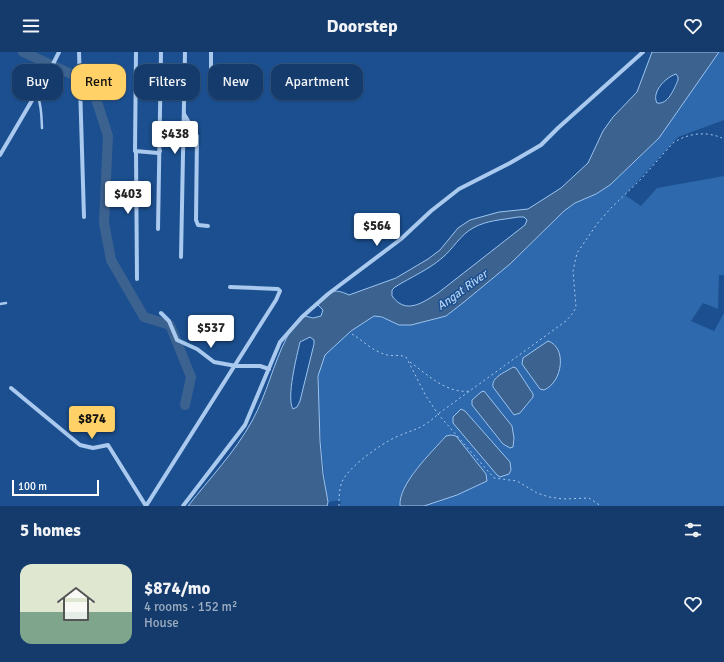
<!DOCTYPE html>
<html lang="en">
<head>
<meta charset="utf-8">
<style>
	:root { --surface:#143b6b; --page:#214673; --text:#f1f3f6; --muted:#9dadc1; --line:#33557e; --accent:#ffd166 }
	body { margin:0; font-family:Signika,sans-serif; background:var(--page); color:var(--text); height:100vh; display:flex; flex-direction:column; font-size:15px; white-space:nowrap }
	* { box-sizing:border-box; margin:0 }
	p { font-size:13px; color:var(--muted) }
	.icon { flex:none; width:22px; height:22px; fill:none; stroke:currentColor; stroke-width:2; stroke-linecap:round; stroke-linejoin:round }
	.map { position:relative; height:454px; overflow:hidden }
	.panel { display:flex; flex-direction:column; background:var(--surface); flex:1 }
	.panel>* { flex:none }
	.hud { position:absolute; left:12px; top:12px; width:400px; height:36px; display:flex; gap:8px }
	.scale { position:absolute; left:12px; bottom:10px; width:87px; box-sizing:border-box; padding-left:4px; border:2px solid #fff; border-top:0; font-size:11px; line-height:14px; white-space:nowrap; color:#fff; -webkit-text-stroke:3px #1b4f8f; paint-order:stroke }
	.price { position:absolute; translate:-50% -34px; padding:0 9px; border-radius:4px; background:#fff; color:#222; font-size:13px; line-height:26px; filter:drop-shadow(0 1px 2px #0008) }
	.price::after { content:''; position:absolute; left:50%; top:24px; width:12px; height:9px; margin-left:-6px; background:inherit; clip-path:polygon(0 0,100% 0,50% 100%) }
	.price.active { background:var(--accent); color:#111 }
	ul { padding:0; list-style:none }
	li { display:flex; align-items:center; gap:12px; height:100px; padding:0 20px }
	li span { display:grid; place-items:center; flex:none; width:112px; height:80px; border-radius:12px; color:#555 }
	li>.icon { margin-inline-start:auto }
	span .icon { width:48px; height:48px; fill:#fffc; stroke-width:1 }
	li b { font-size:17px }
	h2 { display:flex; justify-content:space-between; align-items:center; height:48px; padding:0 20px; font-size:17px }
	.tag { padding:0 14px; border-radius:12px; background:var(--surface); box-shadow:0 1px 3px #0004,0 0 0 1px var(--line); font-size:14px; line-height:36px }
	.tag.active { background:var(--accent); color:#111 }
	header { display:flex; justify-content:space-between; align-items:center; height:52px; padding:0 20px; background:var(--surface); font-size:18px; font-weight:700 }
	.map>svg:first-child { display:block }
	.green { fill:#2e69ad; fill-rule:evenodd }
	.water { fill:#3c6290; stroke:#9cc4f0; fill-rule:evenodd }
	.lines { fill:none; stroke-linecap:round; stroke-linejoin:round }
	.river { stroke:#3c6290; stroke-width:10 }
	.path { stroke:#a9c9ee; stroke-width:1; stroke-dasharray:2 3; stroke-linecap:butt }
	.lane { stroke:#a9c9ee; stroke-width:2.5 }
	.street { stroke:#a9c9ee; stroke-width:4 }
	.labels { text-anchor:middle; stroke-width:3; stroke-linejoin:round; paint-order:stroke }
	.water-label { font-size:12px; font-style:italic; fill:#b5d3f5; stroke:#1b4f8f }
</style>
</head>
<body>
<header><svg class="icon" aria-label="menu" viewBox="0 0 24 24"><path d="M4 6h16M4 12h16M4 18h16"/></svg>Doorstep<svg class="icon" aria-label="heart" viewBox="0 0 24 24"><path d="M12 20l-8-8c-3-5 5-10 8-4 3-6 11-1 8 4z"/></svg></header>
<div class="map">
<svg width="724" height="454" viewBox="0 0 724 454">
	<rect width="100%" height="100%" fill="#1b4f8f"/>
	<path class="green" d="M 719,0 L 724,0 L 724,68 L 678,85 L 625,143 L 641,154 L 657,136 L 724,124 L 724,223 L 719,223 L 718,257 L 703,251 L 691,269 L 714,279 L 724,261 L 724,454 L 424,454 L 457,443 L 487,429 L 486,422 L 456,384 L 451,383 L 446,384 L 414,420 L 400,451 L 400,454 L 340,454 L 341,448 L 328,450 C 323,418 320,387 319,355 C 319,338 316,320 324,304 C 331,290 360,271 374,264 L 411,273 L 446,264 L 464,250 L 510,212 L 564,159 L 575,151 L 596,142 L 610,133 L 659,86 ZM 551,290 L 557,295 L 561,312 L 540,337 L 522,312 L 522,308 ZM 516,316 L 533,342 L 533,345 L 520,361 ZM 472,353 L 514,392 L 511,396 L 503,392 ZM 463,358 L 465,359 L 490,387 L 474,395 L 453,371 Z"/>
	<g class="water">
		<path d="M 652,0 L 719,0 L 659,86 L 610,133 L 596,142 L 575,151 L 564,159 L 510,212 L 464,250 L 446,264 L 411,273 L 399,273 L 382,265 L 374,264 L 351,279 L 325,303 L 318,324 L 320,389 L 323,422 L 328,450 L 327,454 L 188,454 C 210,426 235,400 252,369 C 267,342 273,312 287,285 C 291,277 299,270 305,264 L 313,266 L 321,264 L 323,258 L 318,253 C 329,240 332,235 349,243 L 396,226 L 428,207 L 440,198 L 458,176 L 470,168 L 499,160 L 528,157 L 561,136 L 588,111 L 603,79 L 613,65 L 637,40 ZM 676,22 L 678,25 L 678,28 C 674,37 668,53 657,51 C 651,40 666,25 676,22 ZM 518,165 L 524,165 L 527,168 L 525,173 L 438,241 C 422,251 406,263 392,244 L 392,238 L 395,235 C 411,225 428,218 442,206 C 453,197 460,183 473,176 C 487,168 502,168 518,165 ZM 310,285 L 314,288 L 314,292 L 300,349 L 297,355 L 293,357 C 286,346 297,303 300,290 Z"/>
		<path d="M 548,289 C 567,295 563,330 544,338 L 540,337 L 522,312 L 523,306 Z"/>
		<path d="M 513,315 L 516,316 L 533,342 L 533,345 L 520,361 L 514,363 L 493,335 C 491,325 506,320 513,315 Z"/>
		<path d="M 484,339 L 512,374 L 514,386 L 513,395 L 510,396 L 503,392 L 472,353 L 472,348 L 481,340 Z"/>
		<path d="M 461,357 L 465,359 L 510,410 L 511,418 L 509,422 L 500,425 L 497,423 L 453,371 L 453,365 Z"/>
		<path d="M 451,383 L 456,384 L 486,422 L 487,429 L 457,443 L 424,454 L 400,454 C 398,432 432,400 446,384 Z"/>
	</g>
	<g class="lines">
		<path class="river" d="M 23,0 L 91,31 L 108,84 L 104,171 L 111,208 L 144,265 L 170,273 L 191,325 L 185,353"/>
		<g class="path">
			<path d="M 352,282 C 362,288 373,299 384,302 C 391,305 399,302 406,305 L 426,344 L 438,362 L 494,426 L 517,429 L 537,441 L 549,445 L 563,447 L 589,446 L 601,454"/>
			<path d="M 410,310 C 428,323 447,342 470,339"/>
			<path d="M 339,454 C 339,446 339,437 342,430 C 348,415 381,392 396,385 C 414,377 423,377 438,362 L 566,269 L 573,261 L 576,255 L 573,219 L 577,201 L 597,172 L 610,157 L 641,127 L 673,91 C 688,81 706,79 722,86"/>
		</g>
		<g class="lane">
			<path d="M 21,28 C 42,41 41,53 42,76"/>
			<path d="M 0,252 L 6,251"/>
		</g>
		<g class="street">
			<path d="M 79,0 L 84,165"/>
			<path d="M 136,0 L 135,99 L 158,101 L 160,99"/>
			<path d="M 211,0 L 211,16"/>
			<path d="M 184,62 L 197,84 L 196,168 L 198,173 L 208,174"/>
			<path d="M 136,100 L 137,227"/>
			<path d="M 0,103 L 51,16 L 59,0"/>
			<path d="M 158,177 L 161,0"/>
			<path d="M 181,205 L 185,0"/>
			<path d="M 161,261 L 169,269 L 177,288 L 197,297 L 214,310 L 236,314 L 260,314 L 269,317"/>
			<path d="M 11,336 L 80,393 L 93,396 L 108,393 L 146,454"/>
			<path d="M 146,454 L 276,248 L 280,239 L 278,237 L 230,235"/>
			<path d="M 183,454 L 245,373 L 280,290 L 302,265 L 328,242 L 401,187 L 431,159 L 459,137 L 510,111 L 541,93 L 558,76 L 643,0"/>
		</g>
	</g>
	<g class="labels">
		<g class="water-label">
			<text transform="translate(462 238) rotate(-36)" y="4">Angat River</text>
		</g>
	</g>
</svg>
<div class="scale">100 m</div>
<b class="price" style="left:175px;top:103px">$438</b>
<b class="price" style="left:128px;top:163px">$403</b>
<b class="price" style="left:377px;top:195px">$564</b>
<b class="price" style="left:211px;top:297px">$537</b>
<b class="price active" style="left:92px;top:388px">$874</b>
<div class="hud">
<a class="tag">Buy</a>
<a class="tag active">Rent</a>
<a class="tag">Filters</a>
<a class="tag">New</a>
<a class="tag">Apartment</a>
</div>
</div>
<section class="panel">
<h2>5 homes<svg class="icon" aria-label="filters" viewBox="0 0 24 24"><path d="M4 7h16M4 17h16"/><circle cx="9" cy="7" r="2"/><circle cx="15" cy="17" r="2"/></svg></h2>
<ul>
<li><span style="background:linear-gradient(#dfe7d0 60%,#7fa58c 0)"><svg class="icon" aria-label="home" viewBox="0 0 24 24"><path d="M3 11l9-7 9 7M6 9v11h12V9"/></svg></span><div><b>$874/mo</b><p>4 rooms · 152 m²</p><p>House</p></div><svg class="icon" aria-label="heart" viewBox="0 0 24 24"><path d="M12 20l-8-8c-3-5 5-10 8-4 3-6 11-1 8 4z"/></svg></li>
</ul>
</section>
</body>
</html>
